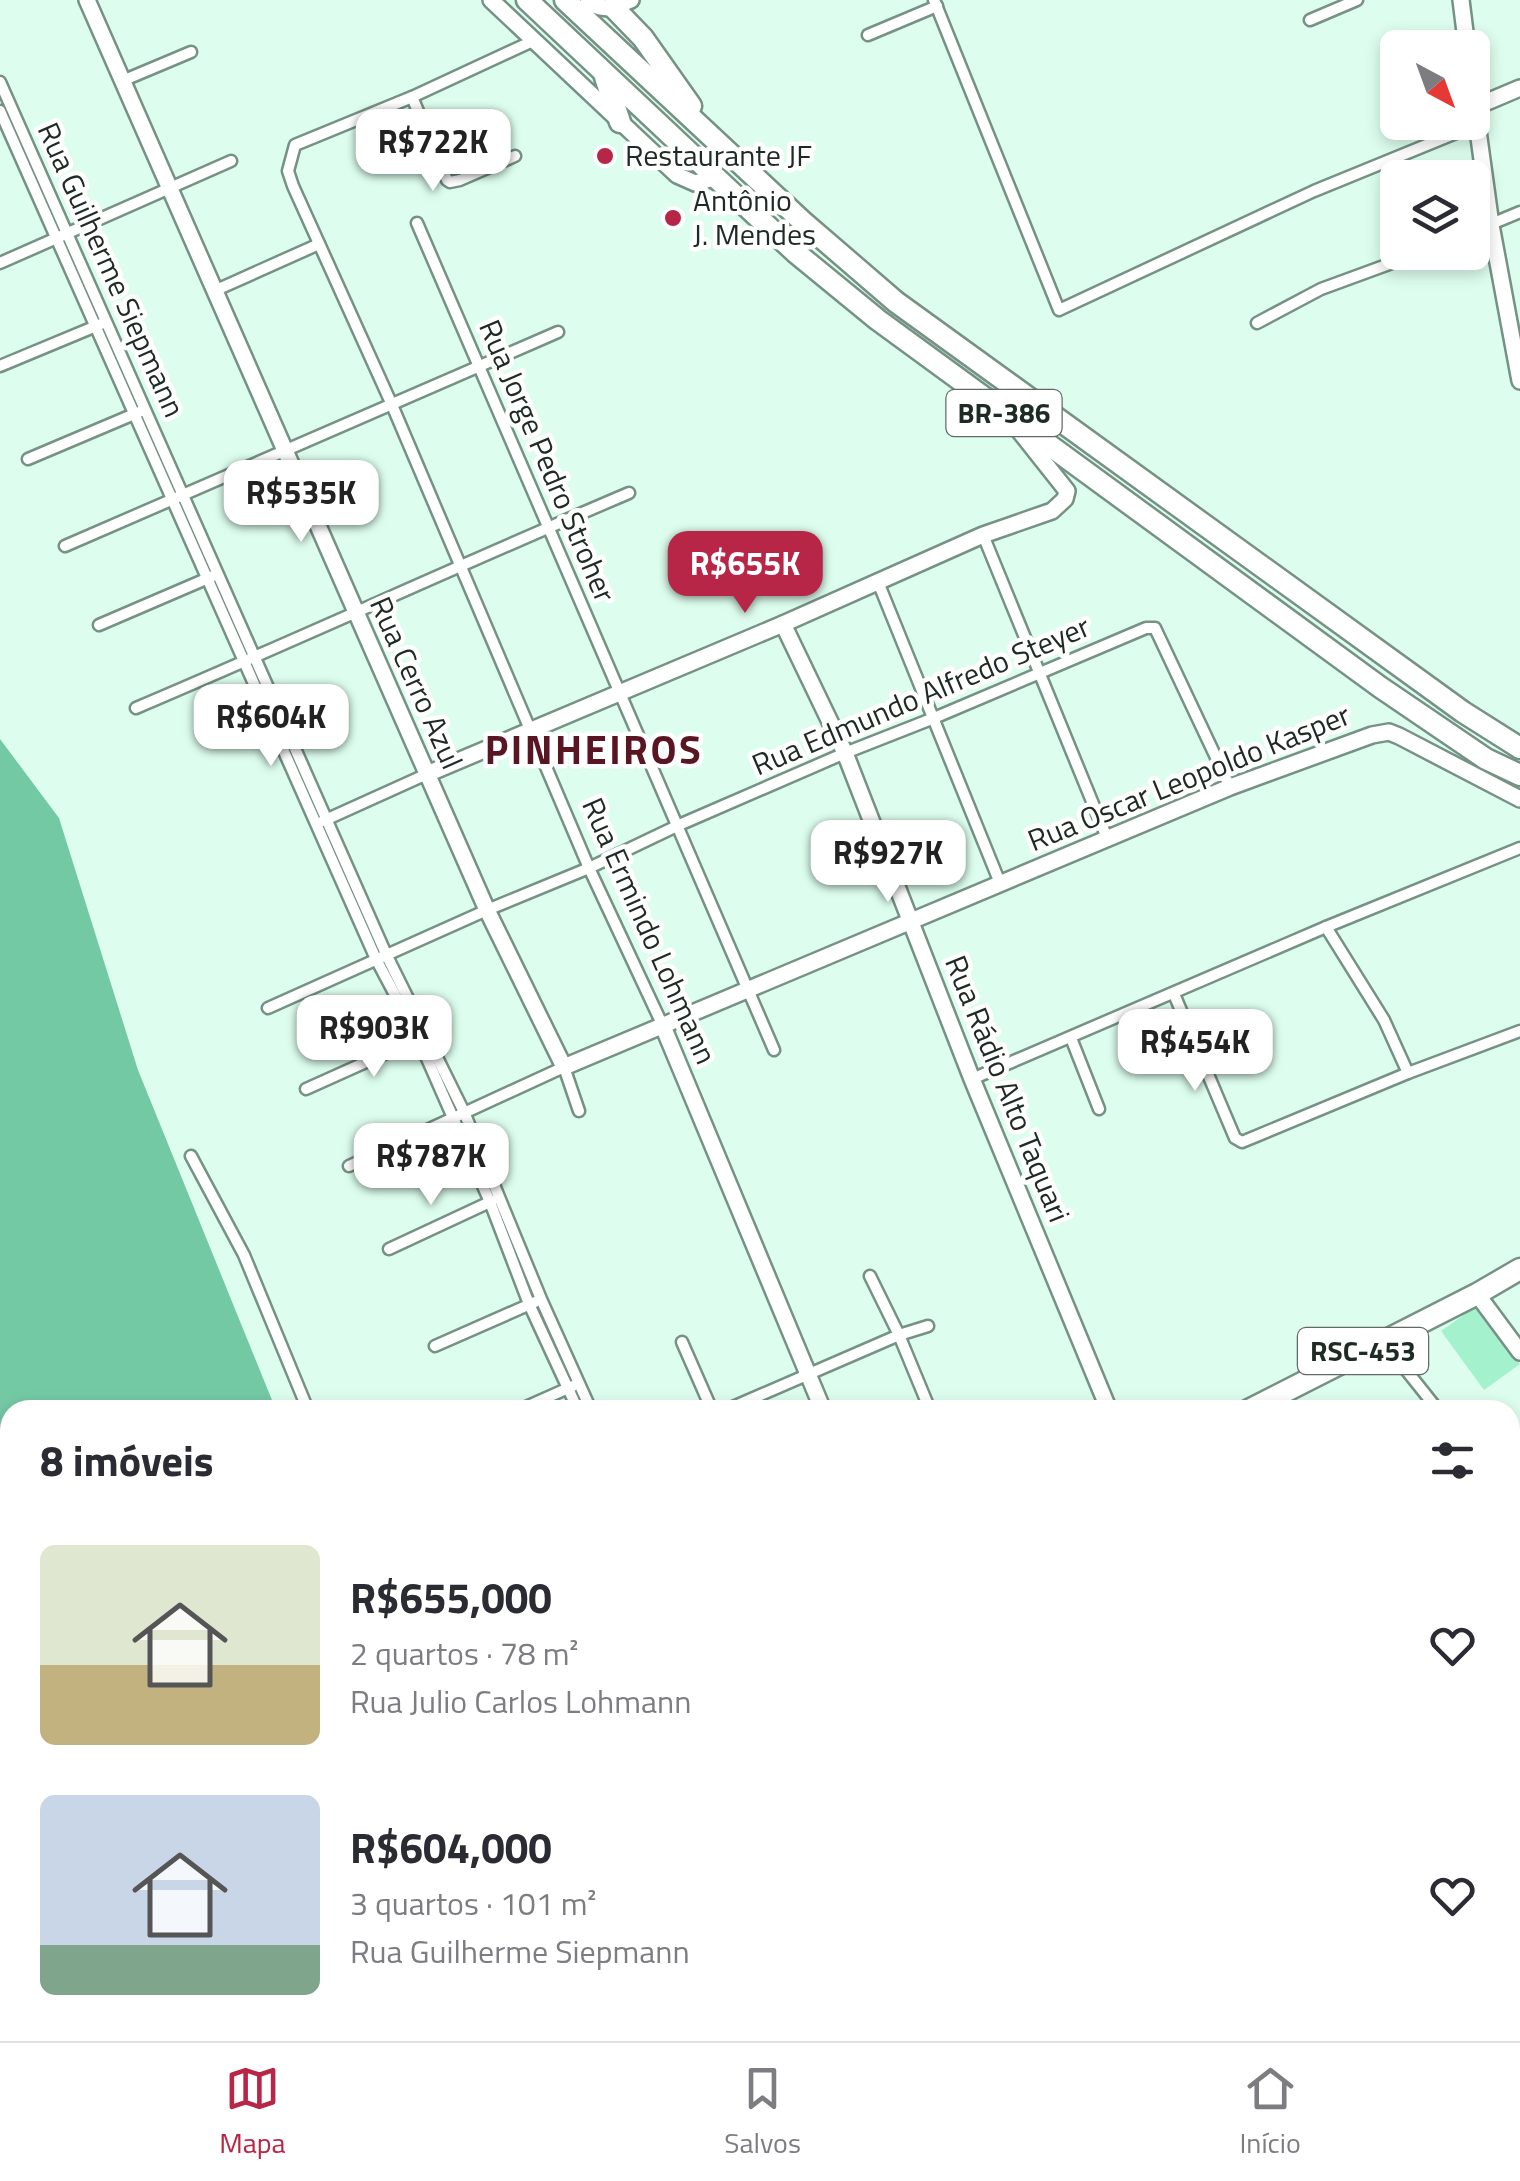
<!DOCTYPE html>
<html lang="pt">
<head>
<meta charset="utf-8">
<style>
	:root { --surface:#fff; --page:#f2f2f3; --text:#2b2b33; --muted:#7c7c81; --line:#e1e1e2; --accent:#b72646 }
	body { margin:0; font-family:"Titillium Web",sans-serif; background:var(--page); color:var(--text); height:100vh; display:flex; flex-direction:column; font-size:38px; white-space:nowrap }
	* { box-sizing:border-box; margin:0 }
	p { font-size:32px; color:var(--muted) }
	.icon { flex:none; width:55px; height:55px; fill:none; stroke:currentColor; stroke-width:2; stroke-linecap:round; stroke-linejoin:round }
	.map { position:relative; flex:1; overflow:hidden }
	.details { position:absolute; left:0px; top:1400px; width:1520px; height:642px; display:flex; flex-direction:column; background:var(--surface); border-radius:30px 30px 0 0; box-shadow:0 5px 15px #0003 }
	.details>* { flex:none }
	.needle { width:65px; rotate:139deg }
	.tools { position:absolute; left:1380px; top:30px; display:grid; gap:20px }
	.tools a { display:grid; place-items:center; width:110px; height:110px; border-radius:15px; background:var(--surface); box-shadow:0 5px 15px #0003; font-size:50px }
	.price { position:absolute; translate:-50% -85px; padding:0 22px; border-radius:20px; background:#fff; color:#222; font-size:32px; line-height:65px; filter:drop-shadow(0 2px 5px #0008) }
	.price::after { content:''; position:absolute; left:50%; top:60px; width:30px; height:22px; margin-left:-15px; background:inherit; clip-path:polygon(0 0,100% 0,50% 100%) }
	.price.active { background:var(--accent); color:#fff }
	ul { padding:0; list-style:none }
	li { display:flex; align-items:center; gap:30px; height:250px; padding:0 40px }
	li span { display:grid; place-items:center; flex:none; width:280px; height:200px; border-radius:15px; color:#555 }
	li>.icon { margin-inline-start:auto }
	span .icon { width:120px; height:120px; fill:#fffc; stroke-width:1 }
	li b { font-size:42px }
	h2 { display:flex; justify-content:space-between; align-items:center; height:120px; padding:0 40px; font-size:42px }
	.tabs { display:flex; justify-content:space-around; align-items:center; height:140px; border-top:2px solid var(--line); background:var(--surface); font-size:28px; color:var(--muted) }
	.tabs a { display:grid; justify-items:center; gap:5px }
	.tabs .active { color:var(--accent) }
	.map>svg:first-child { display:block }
	.green { fill:#a4f1ce }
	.forest { fill:#74c9a5 }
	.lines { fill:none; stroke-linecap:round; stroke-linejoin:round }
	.street-casing { stroke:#759284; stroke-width:15 }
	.secondary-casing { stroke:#759284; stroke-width:20 }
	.highway-casing { stroke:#759284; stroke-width:25 }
	.street { stroke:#fff; stroke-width:10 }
	.secondary { stroke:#fff; stroke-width:15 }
	.highway { stroke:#fff; stroke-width:20 }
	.poi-dot { fill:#b72646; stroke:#fff; stroke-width:4 }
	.labels { text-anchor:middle; stroke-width:9; stroke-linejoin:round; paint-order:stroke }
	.shield { fill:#fff; stroke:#626a66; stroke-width:2.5 }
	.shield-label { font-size:28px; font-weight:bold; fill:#1e2a24 }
	.poi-label { font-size:30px; fill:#1e2a24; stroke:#fff; text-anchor:start }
	.street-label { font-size:30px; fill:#1e2a24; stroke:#fff }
	.district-label { font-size:40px; font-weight:bold; letter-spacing:2.5px; fill:#5a1522; stroke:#fff }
</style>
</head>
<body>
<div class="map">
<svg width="1520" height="2041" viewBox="0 0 1520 2041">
	<rect width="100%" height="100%" fill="#ddfeee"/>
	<path class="green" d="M 1478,1305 L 1520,1364 L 1484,1390 L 1441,1331 Z"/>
	<path class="forest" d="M 0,739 L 59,818 L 138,1070 L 276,1410 L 10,1410 L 10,1711 L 0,1690 Z"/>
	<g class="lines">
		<g class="street-casing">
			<g id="street">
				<path d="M 934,0 L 1059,310 L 1314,191 L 1478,124"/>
				<path d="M 1310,20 L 1357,0"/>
				<path d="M 868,35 L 937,6"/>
				<path d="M 535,40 L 412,97 L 295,145 L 288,171 L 293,186 L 392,405 L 589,868 L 662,1024"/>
				<path d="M 122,81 L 191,52"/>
				<path d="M 0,82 L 386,954 L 464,1112 L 541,1299 L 591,1410"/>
				<path d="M 412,97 L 447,180 L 450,182 L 460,180 L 515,156"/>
				<path d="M 0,111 L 376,959 L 418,1038 L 490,1202 L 529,1304 L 578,1410"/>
				<path d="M 417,223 C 534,499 657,773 774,1050"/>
				<path d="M 1472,232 L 1520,212"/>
				<path d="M 0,263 L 231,161"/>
				<path d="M 214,291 L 319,244"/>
				<path d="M 1257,323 L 1321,289 L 1422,252"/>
				<path d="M 0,366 L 101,324"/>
				<path d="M 28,459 L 139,412"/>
				<path d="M 983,535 L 1107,838"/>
				<path d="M 65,546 L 558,332"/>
				<path d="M 878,582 L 1000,883"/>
				<path d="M 99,625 L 213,576"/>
				<path d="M 136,708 C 301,638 464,563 629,493"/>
				<path d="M 323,821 L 427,774"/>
				<path d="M 1326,927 L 1384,1020 L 1408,1073"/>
				<path d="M 1174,994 L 1235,1138 L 1242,1142 L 1408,1073 L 1520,1031"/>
				<path d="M 268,1008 L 487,910 L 589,868 L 679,825 L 845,753 L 934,718 L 1146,628 L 1155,628 L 1230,787"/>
				<path d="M 1071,1038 L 1099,1109"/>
				<path d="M 972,1079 L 1326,927 L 1520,848"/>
				<path d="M 306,1089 L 424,1036"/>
				<path d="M 191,1156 L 244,1255 L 308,1410"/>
				<path d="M 349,1166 L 564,1067 L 579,1111"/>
				<path d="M 389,1249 L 492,1201"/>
				<path d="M 870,1276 L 899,1335 L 930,1410"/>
				<path d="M 1383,1341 L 1438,1410"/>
				<path d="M 682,1342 L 711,1408 L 714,1410"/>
				<path d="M 435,1346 L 535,1302"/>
				<path d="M 519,1410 L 573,1386"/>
				<path d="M 726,1410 L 899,1335 L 928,1326"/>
				<path d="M 1510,1501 L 1520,1513"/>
				<path d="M 1510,1568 L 1520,1562"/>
				<path d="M 1510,1702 L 1520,1697"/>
				<path d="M 1510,1750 L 1520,1772"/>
				<path d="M 0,1987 L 10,1982"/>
				<path d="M 232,2032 L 236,2041"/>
				<path d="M 432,2032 L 434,2041"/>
				<path d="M 783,2032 L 787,2041"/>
				<path d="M 868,2032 L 872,2041"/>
				<path d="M 194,2041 L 213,2032"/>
				<path d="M 1039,2041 L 1059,2032"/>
			</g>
		</g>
		<g class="secondary-casing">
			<g id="secondary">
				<path d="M 87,0 L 487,910 L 564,1067 L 1230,787 L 1372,735 L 1389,732 L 1399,736 L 1520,799"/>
				<path d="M 491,0 L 677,175 L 695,183 L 714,178"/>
				<path d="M 588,0 C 601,13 615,7 631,0"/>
				<path d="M 1461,0 L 1467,48"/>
				<path d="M 1472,87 L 1491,225 L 1520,381"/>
				<path d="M 1475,107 L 1520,88"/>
				<path d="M 783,624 L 845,753 L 972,1079 L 1109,1410"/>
				<path d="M 427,774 L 783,624 L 983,535 L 1052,511 L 1065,499 L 1067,491 L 1017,428"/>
				<path d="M 662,1024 L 823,1410"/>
				<path d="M 1477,1294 L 1520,1352"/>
				<path d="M 1510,1960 L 1520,1956"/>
				<path d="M 1510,2019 L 1520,2040"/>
				<path d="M 950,2032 L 954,2041"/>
				<path d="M 1322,2041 L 1342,2032"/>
			</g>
		</g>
		<g class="highway-casing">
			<g id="highway">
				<path d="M 527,0 L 795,252 L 878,320 L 1380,687 L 1486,759 L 1520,775"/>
				<path d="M 565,0 L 802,221 L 896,302 L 1463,712 L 1520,748"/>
				<path d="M 613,7 L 643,38 L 691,106"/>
				<path d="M 605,77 L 620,122"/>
				<path d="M 1249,1410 L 1477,1294 L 1520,1269"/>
				<path d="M 0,1967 L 10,1962"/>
			</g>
		</g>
		<use href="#street" class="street"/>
		<use href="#secondary" class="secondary"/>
		<use href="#highway" class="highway"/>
	</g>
	<g class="poi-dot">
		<circle cx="605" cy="156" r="10"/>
		<circle cx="673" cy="218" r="10"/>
	</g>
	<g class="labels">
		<g class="shield">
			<rect x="946.5" y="390" width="115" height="46" rx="8"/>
			<rect x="1298" y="1328" width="130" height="46" rx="8"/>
		</g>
		<g class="shield-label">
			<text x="1004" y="423">BR-386</text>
			<text x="1363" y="1361">RSC-453</text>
		</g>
		<g class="poi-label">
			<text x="625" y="166">Restaurante JF</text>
			<text x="693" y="211">Antônio<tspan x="693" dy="34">J. Mendes</tspan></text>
		</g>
		<g class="street-label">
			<text transform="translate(111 270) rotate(66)" y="10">Rua Guilherme Siepmann</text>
			<text transform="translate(547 461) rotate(67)" y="10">Rua Jorge Pedro Stroher</text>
			<text transform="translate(416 683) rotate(66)" y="10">Rua Cerro Azul</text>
			<text transform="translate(921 696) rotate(-23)" y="10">Rua Edmundo Alfredo Steyer</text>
			<text transform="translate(1189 778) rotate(-22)" y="10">Rua Oscar Leopoldo Kasper</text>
			<text transform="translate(649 931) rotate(66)" y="10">Rua Ermindo Lohmann</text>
			<text transform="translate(1007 1089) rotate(68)" y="10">Rua Rádio Alto Taquari</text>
		</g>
		<g class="district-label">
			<text x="594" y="764">PINHEIROS</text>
		</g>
	</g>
</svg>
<div class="tools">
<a><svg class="needle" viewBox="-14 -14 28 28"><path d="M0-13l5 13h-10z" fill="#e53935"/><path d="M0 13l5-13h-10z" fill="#7c7c81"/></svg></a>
<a><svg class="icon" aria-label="layers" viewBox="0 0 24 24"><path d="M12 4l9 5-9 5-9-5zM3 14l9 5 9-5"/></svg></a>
</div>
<b class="price" style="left:433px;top:194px">R$722K</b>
<b class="price" style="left:301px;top:545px">R$535K</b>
<b class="price active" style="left:745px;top:616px">R$655K</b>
<b class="price" style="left:271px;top:769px">R$604K</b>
<b class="price" style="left:888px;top:905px">R$927K</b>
<b class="price" style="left:374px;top:1080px">R$903K</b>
<b class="price" style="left:1195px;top:1094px">R$454K</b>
<b class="price" style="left:431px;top:1208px">R$787K</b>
<section class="details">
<h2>8 imóveis<svg class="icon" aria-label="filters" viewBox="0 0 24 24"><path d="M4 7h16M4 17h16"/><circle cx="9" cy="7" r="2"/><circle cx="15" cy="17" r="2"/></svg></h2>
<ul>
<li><span style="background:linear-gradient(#dfe7d0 60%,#c2b280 0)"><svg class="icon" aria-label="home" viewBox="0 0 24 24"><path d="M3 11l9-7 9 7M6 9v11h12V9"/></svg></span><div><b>R$655,000</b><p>2 quartos · 78 m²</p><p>Rua Julio Carlos Lohmann</p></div><svg class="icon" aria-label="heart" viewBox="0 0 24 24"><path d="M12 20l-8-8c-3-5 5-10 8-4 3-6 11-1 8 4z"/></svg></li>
<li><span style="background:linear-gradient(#c9d6e8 75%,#7fa58c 0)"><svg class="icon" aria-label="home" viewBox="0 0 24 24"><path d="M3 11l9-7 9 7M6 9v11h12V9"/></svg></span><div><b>R$604,000</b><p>3 quartos · 101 m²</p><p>Rua Guilherme Siepmann</p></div><svg class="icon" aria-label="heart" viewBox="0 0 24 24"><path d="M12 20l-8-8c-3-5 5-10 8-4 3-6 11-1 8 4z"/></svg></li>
</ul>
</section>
</div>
<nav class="tabs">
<a class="active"><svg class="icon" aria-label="map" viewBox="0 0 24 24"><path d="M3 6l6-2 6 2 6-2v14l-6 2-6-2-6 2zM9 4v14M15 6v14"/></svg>Mapa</a>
<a><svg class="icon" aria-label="saved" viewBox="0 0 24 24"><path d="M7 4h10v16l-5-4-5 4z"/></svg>Salvos</a>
<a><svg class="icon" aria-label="home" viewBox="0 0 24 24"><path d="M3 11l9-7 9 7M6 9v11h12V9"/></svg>Início</a>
</nav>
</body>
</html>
